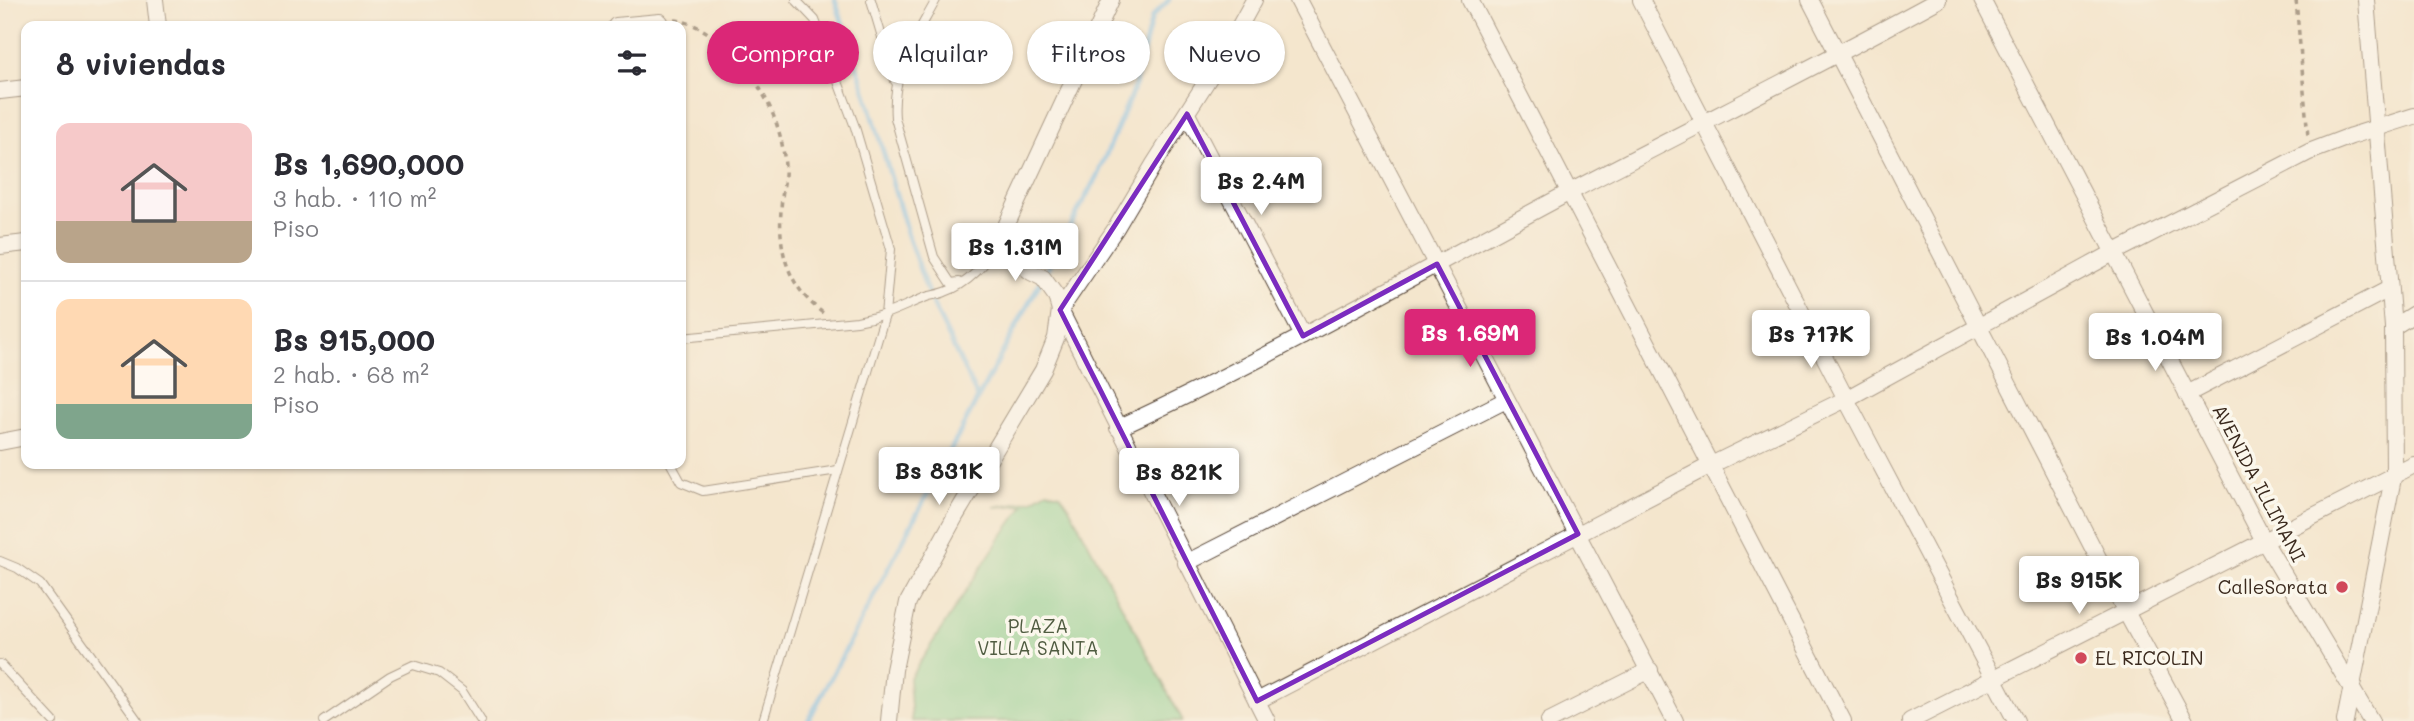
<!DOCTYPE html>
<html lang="es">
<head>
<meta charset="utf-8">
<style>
	:root { --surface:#fff; --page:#f7f7f7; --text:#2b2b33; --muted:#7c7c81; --line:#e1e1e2; --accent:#db2777 }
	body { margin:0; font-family:Mali,sans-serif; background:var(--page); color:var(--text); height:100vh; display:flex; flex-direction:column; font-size:26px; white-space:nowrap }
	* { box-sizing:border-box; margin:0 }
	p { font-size:23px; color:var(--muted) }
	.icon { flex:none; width:38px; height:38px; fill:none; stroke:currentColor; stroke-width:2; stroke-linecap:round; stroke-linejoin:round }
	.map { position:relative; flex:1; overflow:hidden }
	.side { position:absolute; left:21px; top:21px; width:665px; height:448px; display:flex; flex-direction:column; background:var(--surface); border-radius:14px; box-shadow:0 2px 5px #0004 }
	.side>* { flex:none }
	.hud { position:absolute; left:707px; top:21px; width:665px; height:63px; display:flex; gap:14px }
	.price { position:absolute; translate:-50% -60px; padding:0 16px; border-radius:7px; background:#fff; color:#222; font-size:23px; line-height:46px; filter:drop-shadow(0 2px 4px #0008) }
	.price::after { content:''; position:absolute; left:50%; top:42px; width:21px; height:16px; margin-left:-10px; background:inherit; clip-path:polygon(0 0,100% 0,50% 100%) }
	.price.active { background:var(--accent); color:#fff }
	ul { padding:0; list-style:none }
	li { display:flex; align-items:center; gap:21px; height:175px; padding:0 35px }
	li+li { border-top:2px solid var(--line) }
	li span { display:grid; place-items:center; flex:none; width:196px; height:140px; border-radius:14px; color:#555 }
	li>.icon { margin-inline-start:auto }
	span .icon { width:84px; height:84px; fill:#fffc; stroke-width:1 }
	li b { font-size:30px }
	h2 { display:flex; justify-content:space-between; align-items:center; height:84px; padding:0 35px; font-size:30px }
	.tag { padding:0 24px; border-radius:32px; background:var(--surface); box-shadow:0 2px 5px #0004; font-size:24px; line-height:63px }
	.tag.active { background:var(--accent); color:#fff }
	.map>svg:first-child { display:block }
	.green { fill:#80d193; stroke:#5e7e58; stroke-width:2 }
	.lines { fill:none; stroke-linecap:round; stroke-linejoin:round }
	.stream { stroke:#75bbec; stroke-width:5 }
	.service-casing { stroke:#574638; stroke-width:10 }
	.minor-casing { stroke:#574638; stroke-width:18 }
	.path { stroke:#574638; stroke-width:3.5; stroke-dasharray:5 5; stroke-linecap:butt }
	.service { stroke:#fff; stroke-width:8 }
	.minor { stroke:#fff; stroke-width:16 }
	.marked { fill:none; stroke:#7b2cbf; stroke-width:5; stroke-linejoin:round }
	.poi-dot { fill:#d1495b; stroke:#fbf7ec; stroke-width:2.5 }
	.labels { text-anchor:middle; stroke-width:7; stroke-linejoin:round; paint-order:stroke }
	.street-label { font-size:19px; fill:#3b2a1e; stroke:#fbf7ec }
	.poi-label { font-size:19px; fill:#3b2a1e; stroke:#fbf7ec; text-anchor:end }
	.park-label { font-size:19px; fill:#505c41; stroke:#fbf7ec }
</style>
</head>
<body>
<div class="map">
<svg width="2414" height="721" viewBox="0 0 2414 721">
	<rect width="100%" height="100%" fill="#fbf7ec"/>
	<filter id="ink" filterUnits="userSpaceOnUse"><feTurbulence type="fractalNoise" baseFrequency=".0143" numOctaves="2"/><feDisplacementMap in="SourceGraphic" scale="14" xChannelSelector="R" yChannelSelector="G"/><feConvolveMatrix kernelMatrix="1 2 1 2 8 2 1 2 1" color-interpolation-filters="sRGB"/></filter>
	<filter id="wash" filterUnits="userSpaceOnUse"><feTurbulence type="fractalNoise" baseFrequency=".00686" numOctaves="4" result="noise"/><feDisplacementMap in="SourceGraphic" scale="28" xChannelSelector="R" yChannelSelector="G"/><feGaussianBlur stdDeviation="1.57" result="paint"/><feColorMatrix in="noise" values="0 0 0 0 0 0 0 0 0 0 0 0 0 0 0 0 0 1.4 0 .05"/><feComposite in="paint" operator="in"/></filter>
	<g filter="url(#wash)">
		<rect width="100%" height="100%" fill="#f4e6cd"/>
		<path class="green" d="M 1047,491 L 1060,494 L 1068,505 L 1183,721 L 912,721 L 909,679 L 999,540 L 1024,505 L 994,507 L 1032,500 Z"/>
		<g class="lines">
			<g class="stream">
				<path d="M 978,398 L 1098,174 L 1134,88 L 1152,17 L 1169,0"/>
				<path d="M 808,721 L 978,398 L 929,296 L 908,236 L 867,96 L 835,0"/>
			</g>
		</g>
	</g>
	<g filter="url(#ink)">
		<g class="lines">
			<g class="service-casing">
				<g id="service">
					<path d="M 871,0 L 895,81"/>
					<path d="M 936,0 C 915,39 891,72 895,118 L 934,257 L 951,283 L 959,282"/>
					<path d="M 681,338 L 857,321 C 888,316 902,306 929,296 C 934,295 940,294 945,292 C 967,285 989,262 999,241"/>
					<path d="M 671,464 L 681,482 L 703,491 L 838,470"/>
					<path d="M 0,561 L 17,568 L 40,584 L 138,721"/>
					<path d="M 0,664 L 53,721"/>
					<path d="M 324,721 L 390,676 L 413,665 L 439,673 L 462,691 L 481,721"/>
					<path d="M 763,721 L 885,315 L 891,249 L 855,127 L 815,20 L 796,0"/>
				</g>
			</g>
			<g class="minor-casing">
				<g id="minor">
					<path d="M 155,0 L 158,26"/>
					<path d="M 1111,0 L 999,241 L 1007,253 L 1031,272 L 1043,278 L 1056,296 L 1060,310 L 1267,721"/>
					<path d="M 1298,0 L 1675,721"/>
					<path d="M 1470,0 L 1843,721"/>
					<path d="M 1641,0 L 1846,399 L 2016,721"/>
					<path d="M 1810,0 L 2125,610 L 2185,721"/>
					<path d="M 1982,0 L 2264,541 L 2371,721"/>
					<path d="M 616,26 L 660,22"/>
					<path d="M 0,91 L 26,88"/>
					<path d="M 1187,114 L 1303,336"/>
					<path d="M 0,246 L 26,243"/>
					<path d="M 2393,327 L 2414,314"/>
					<path d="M 2187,394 L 2389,289"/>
					<path d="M 1118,428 C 1272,357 1418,273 1568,193 C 1691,128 1816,67 1938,0"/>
					<path d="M 0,442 L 26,437"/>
					<path d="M 1186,563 L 1506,400"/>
					<path d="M 1257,701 L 1711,465 L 1846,399 L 2113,253 L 2309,152 L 2351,136 L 2414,116"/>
					<path d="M 889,721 L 894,670 L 908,602 L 956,515 L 1043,370 L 1056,338 L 1060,310 L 1116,228 L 1154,164 L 1226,51 L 1254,0"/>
					<path d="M 1549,721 L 1650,670"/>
					<path d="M 1910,721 L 2414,465"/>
					<path d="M 2345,721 L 2394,473 L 2393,327 L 2366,0"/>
				</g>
			</g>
			<g class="path">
				<path d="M 2296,0 L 2308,137"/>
				<path d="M 675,20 C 696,22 715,37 730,51 C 761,81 782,122 785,166 C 786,177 783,187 782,198 C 777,245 784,283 823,313"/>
			</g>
			<use href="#service" class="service"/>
			<use href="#minor" class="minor"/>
		</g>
	</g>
	<path d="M0 0H2414V721H0ZM 1187,114 L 1303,336 L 1437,264 L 1578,534 L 1257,701 L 1060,310 Z" fill="#f4e6cd" fill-opacity=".55" fill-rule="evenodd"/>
	<path class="marked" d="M 1187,114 L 1303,336 L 1437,264 L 1578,534 L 1257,701 L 1060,310 Z"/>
	<g class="poi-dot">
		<circle cx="2342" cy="587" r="7"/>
		<circle cx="2081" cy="658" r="7"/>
	</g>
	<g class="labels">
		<g class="street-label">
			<text transform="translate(2259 483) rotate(62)" y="7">AVENIDA ILLIMANI</text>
		</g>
		<g class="poi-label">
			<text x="2328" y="594">CalleSorata</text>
			<text x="2095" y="665" text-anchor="start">EL RICOLIN</text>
		</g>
		<g class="park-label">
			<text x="1038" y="633">PLAZA<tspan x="1038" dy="22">VILLA SANTA</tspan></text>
		</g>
	</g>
</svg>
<b class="price" style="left:1261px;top:217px">Bs 2.4M</b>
<b class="price" style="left:1015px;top:283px">Bs 1.31M</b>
<b class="price active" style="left:1470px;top:369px">Bs 1.69M</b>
<b class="price" style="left:1811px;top:370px">Bs 717K</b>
<b class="price" style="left:2155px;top:373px">Bs 1.04M</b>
<b class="price" style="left:939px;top:507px">Bs 831K</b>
<b class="price" style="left:1179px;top:508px">Bs 821K</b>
<b class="price" style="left:2079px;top:616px">Bs 915K</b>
<div class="hud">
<a class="tag active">Comprar</a>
<a class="tag">Alquilar</a>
<a class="tag">Filtros</a>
<a class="tag">Nuevo</a>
</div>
<section class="side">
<h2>8 viviendas<svg class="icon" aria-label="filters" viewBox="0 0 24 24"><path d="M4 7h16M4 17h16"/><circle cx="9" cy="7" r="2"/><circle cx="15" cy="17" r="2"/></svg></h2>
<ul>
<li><span style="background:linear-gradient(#f6c9c9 70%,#b9a48a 0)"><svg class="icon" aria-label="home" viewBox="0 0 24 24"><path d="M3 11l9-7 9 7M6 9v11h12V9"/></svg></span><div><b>Bs 1,690,000</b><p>3 hab. · 110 m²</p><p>Piso</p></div></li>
<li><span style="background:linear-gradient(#ffd9b3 75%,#7fa58c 0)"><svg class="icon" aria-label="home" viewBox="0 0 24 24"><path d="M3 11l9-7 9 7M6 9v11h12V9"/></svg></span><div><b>Bs 915,000</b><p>2 hab. · 68 m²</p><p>Piso</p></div></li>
</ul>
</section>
</div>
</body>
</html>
